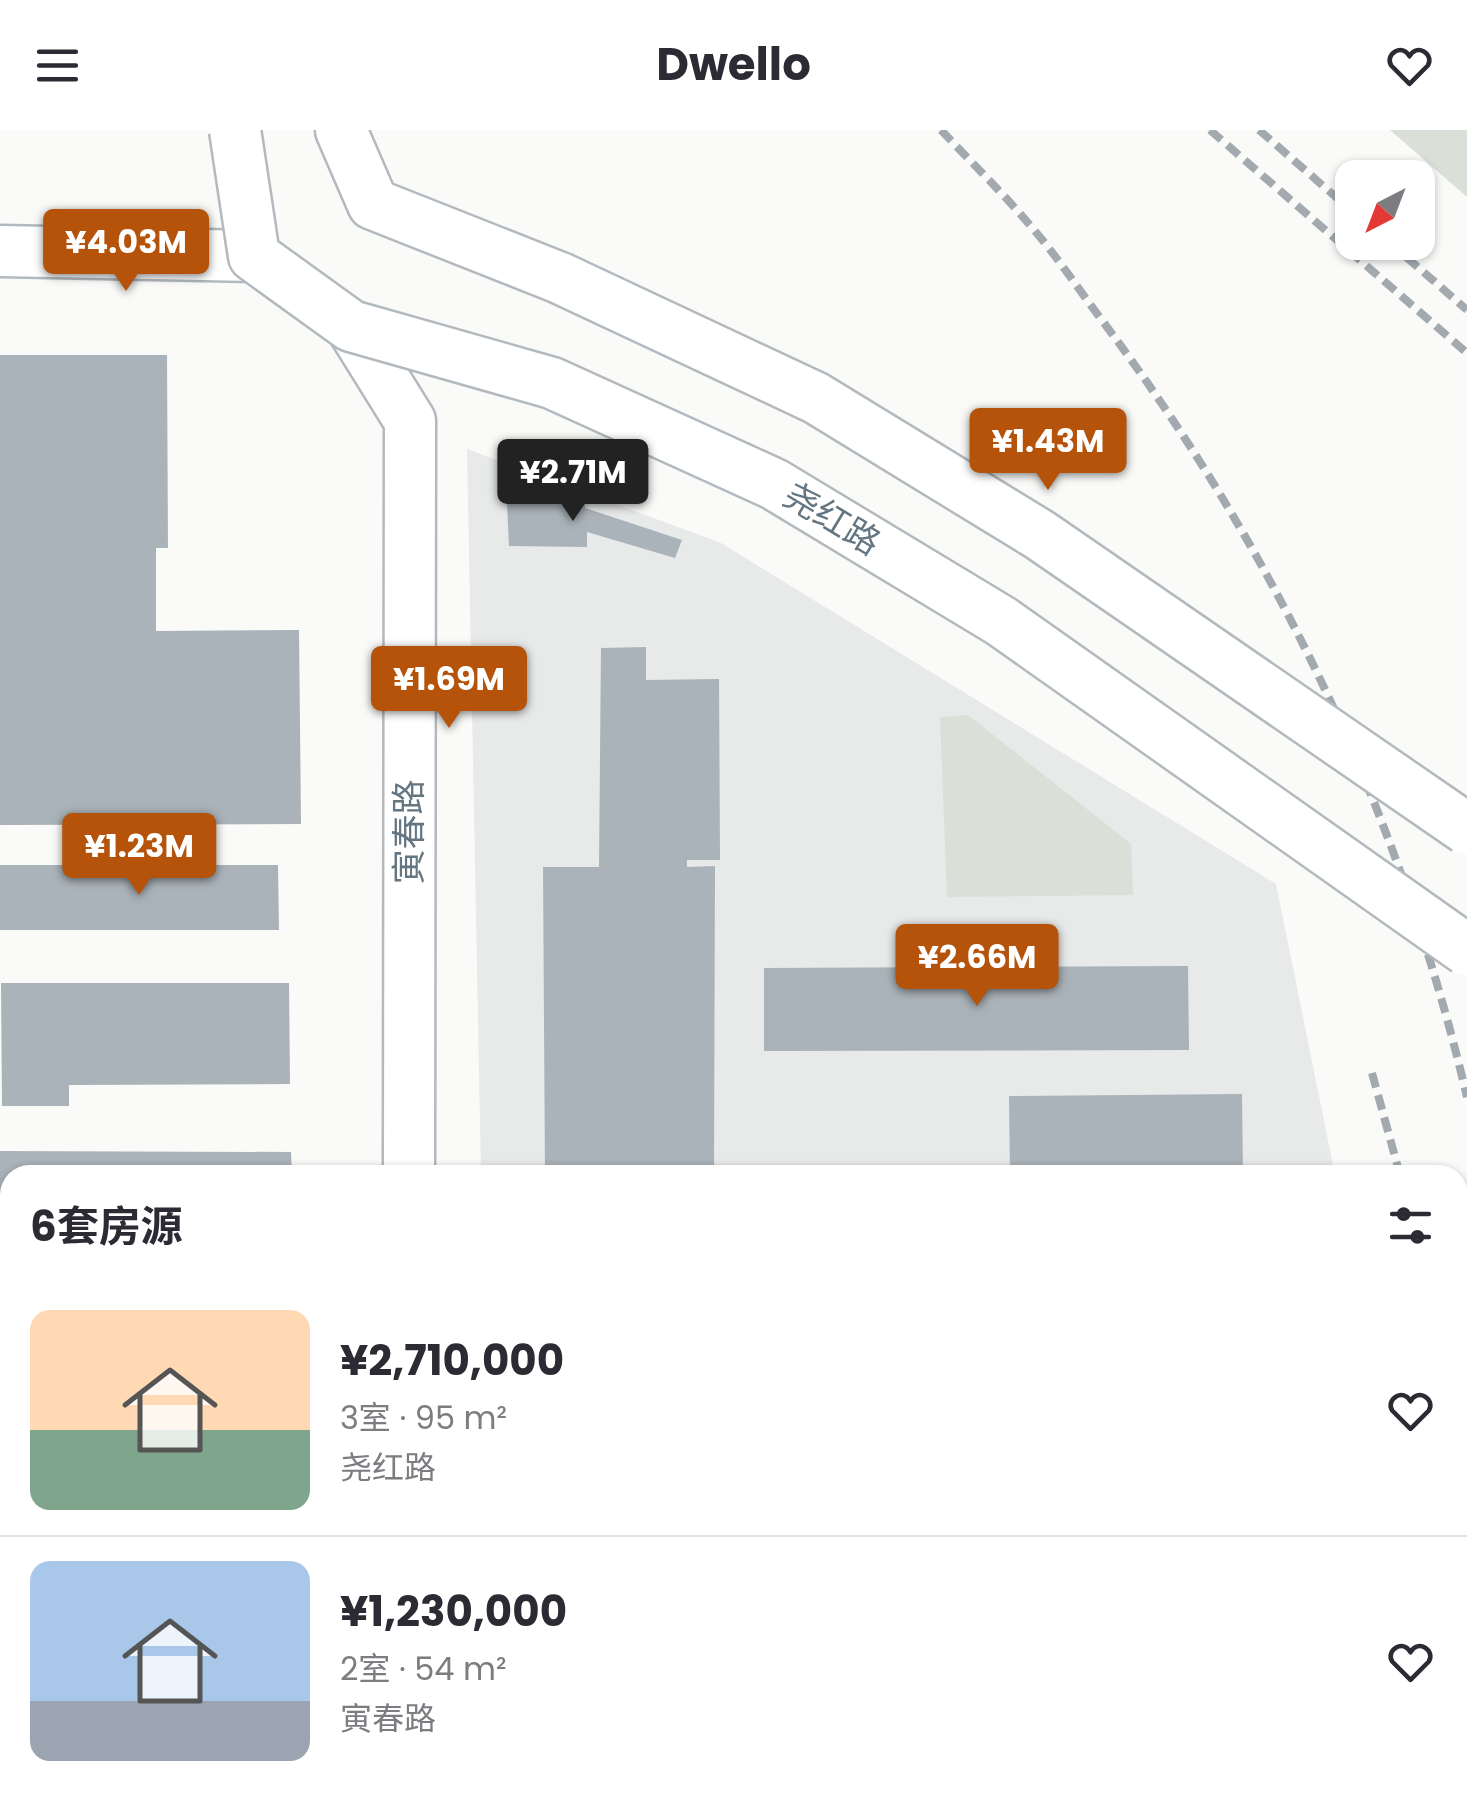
<!DOCTYPE html>
<html lang="zh">
<head>
<meta charset="utf-8">
<style>
	:root { --surface:#fff; --page:#f7f7f7; --text:#2b2b33; --muted:#7c7c81; --line:#e1e1e2; --accent:#b45309 }
	body { margin:0; font-family:Poppins,"Noto Sans SC",sans-serif; background:var(--page); color:var(--text); height:100vh; display:flex; flex-direction:column; font-size:38px; white-space:nowrap }
	* { box-sizing:border-box; margin:0 }
	p { font-size:32px; color:var(--muted) }
	.icon { flex:none; width:55px; height:55px; fill:none; stroke:currentColor; stroke-width:2; stroke-linecap:round; stroke-linejoin:round }
	.map { position:relative; flex:1; overflow:hidden }
	.drawer { position:absolute; left:0px; top:1035px; width:1468px; height:642px; display:flex; flex-direction:column; background:var(--surface); border-radius:30px 30px 0 0; box-shadow:0 2px 8px #0004 }
	.drawer>* { flex:none }
	.needle { width:65px; rotate:222deg }
	.fabs { position:absolute; left:1335px; top:30px; display:grid; gap:20px }
	.fabs a { display:grid; place-items:center; width:100px; height:100px; border-radius:20px; background:var(--surface); box-shadow:0 2px 8px #0004; font-size:50px }
	.price { position:absolute; translate:-50% -85px; padding:0 22px; border-radius:10px; background:var(--accent); color:#fff; font-size:32px; line-height:65px; filter:drop-shadow(0 2px 5px #0008) }
	.price::after { content:''; position:absolute; left:50%; top:60px; width:30px; height:22px; margin-left:-15px; background:inherit; clip-path:polygon(0 0,100% 0,50% 100%) }
	.price.on { background:#222; color:#fff }
	ul { padding:0; list-style:none }
	li { display:flex; align-items:center; gap:30px; height:250px; padding:0 30px }
	li+li { border-top:2px solid var(--line) }
	li span { display:grid; place-items:center; flex:none; width:280px; height:200px; border-radius:20px; color:#555 }
	li>.icon { margin-inline-start:auto }
	span .icon { width:120px; height:120px; fill:#fffc; stroke-width:1 }
	li b { font-size:42px }
	h2 { display:flex; justify-content:space-between; align-items:center; height:120px; padding:0 30px; font-size:42px }
	header { display:flex; justify-content:space-between; align-items:center; height:130px; padding:0 30px; background:var(--surface); font-size:45px; font-weight:700 }
	.map>svg:first-child { display:block }
	.built { fill:#e8e9e9 }
	.green { fill:#dadfd7 }
	.building { fill:#aab3b9 }
	.lines { fill:none; stroke-linecap:round; stroke-linejoin:round }
	.secondary-casing { stroke:#b3babf; stroke-width:55 }
	.lane { stroke:#c3c8cc; stroke-width:18 }
	.secondary { stroke:#fff; stroke-width:50 }
	.rail { stroke:#a2aab0; stroke-width:8; stroke-dasharray:15 8; stroke-linecap:butt }
	.secondary-bridge-casing { stroke:#b3babf; stroke-width:55; stroke-linecap:butt }
	.secondary-bridge { stroke:#fff; stroke-width:50 }
	.labels { text-anchor:middle; stroke-width:10; stroke-linejoin:round; paint-order:stroke }
	.street-label { font-size:35px; fill:#657683; stroke:#fff }
</style>
</head>
<body>
<header><svg class="icon" aria-label="menu" viewBox="0 0 24 24"><path d="M4 6h16M4 12h16M4 18h16"/></svg>Dwello<svg class="icon" aria-label="heart" viewBox="0 0 24 24"><path d="M12 20l-8-8c-3-5 5-10 8-4 3-6 11-1 8 4z"/></svg></header>
<div class="map">
<svg width="1467" height="1677" viewBox="0 0 1467 1677">
	<rect width="100%" height="100%" fill="#fafaf8"/>
	<g class="built">
		<path d="M 467,319 L 721,413 L 1276,754 L 1335,1045 L 481,1045 Z"/>
		<path d="M 0,1593 L 10,1593 L 10,1668 L 338,1668 L 338,1677 L 0,1677 Z"/>
		<path d="M 492,1668 L 1397,1668 L 1398,1677 L 492,1677 Z"/>
	</g>
	<g class="green">
		<path d="M 1390,0 L 1467,0 L 1467,67 Z"/>
		<path d="M 968,585 L 1131,714 L 1133,765 L 947,767 L 940,587 Z"/>
	</g>
	<g class="building">
		<path d="M 0,225 L 167,225 L 168,418 L 156,418 L 156,501 L 299,500 L 301,694 L 0,695 Z"/>
		<path d="M 506,354 L 585,372 L 585,378 L 682,410 L 675,428 L 587,402 L 587,417 L 509,416 Z"/>
		<path d="M 646,517 L 646,550 L 719,549 L 720,730 L 687,730 L 687,737 L 715,736 L 714,1045 L 545,1045 L 543,737 L 599,737 L 601,518 Z"/>
		<path d="M 0,735 L 278,735 L 279,800 L 0,800 Z"/>
		<path d="M 1188,836 L 1189,920 L 764,921 L 764,838 Z"/>
		<path d="M 1,853 L 289,853 L 290,954 L 69,955 L 69,976 L 2,976 Z"/>
		<path d="M 1242,964 L 1243,1045 L 1010,1045 L 1009,966 Z"/>
		<path d="M 0,1021 L 291,1022 L 292,1045 L 10,1045 L 10,1148 L 0,1148 Z"/>
		<rect x="0" y="1242" width="10" height="98"/>
		<rect x="0" y="1401" width="10" height="46"/>
		<path d="M 10,1661 L 10,1668 L 224,1668 L 224,1677 L 0,1677 L 0,1662 Z"/>
		<rect x="1019" y="1668" width="281" height="9"/>
	</g>
	<g class="lines">
		<g class="secondary-casing">
			<g id="secondary">
				<path d="M 341,0 L 373,74 L 560,148"/>
				<path d="M 0,121 L 254,126"/>
				<path d="M 351,196 L 410,291 L 409,1045"/>
				<path d="M 0,1548 L 10,1548"/>
				<path d="M 409,1668 L 409,1677"/>
			</g>
		</g>
		<g class="lane">
			<path d="M 0,1635 L 10,1635"/>
			<path d="M 253,1668 L 253,1677"/>
		</g>
		<use href="#secondary" class="secondary"/>
		<g class="rail">
			<path d="M 941,0 C 970,31 1001,61 1029,94 C 1057,126 1081,163 1107,197 C 1279,427 1401,687 1467,967"/>
			<path d="M 1210,0 L 1467,223"/>
			<path d="M 1259,0 L 1352,81"/>
			<path d="M 1389,112 L 1467,180"/>
			<path d="M 1372,943 L 1400,1045"/>
			<path d="M 1458,1466 L 1466,1677"/>
		</g>
		<g class="secondary-bridge-casing">
			<g id="secondary-bridge">
				<path d="M 235,0 L 254,126 L 351,196 L 552,253 L 774,354 L 1001,491 L 1467,820"/>
				<path d="M 560,148 L 816,268 L 1040,405 L 1467,699"/>
			</g>
		</g>
		<use href="#secondary-bridge" class="secondary-bridge"/>
	</g>
	<g class="labels">
		<g class="street-label">
			<text transform="translate(832 389) rotate(31)" y="12">尧红路</text>
			<text transform="translate(409 702) rotate(-90)" y="12">寅春路</text>
		</g>
	</g>
</svg>
<div class="fabs">
<a><svg class="needle" viewBox="-14 -14 28 28"><path d="M0-13l5 13h-10z" fill="#e53935"/><path d="M0 13l5-13h-10z" fill="#7c7c81"/></svg></a>
</div>
<b class="price" style="left:126px;top:164px">¥4.03M</b>
<b class="price" style="left:1048px;top:363px">¥1.43M</b>
<b class="price on" style="left:573px;top:394px">¥2.71M</b>
<b class="price" style="left:449px;top:601px">¥1.69M</b>
<b class="price" style="left:139px;top:768px">¥1.23M</b>
<b class="price" style="left:977px;top:879px">¥2.66M</b>
<section class="drawer">
<h2>6套房源<svg class="icon" aria-label="filters" viewBox="0 0 24 24"><path d="M4 7h16M4 17h16"/><circle cx="9" cy="7" r="2"/><circle cx="15" cy="17" r="2"/></svg></h2>
<ul>
<li><span style="background:linear-gradient(#ffd9b3 60%,#7fa58c 0)"><svg class="icon" aria-label="home" viewBox="0 0 24 24"><path d="M3 11l9-7 9 7M6 9v11h12V9"/></svg></span><div><b>¥2,710,000</b><p>3室 · 95 m²</p><p>尧红路</p></div><svg class="icon" aria-label="heart" viewBox="0 0 24 24"><path d="M12 20l-8-8c-3-5 5-10 8-4 3-6 11-1 8 4z"/></svg></li>
<li><span style="background:linear-gradient(#a9c7e8 70%,#9aa5b1 0)"><svg class="icon" aria-label="home" viewBox="0 0 24 24"><path d="M3 11l9-7 9 7M6 9v11h12V9"/></svg></span><div><b>¥1,230,000</b><p>2室 · 54 m²</p><p>寅春路</p></div><svg class="icon" aria-label="heart" viewBox="0 0 24 24"><path d="M12 20l-8-8c-3-5 5-10 8-4 3-6 11-1 8 4z"/></svg></li>
</ul>
</section>
</div>
</body>
</html>
